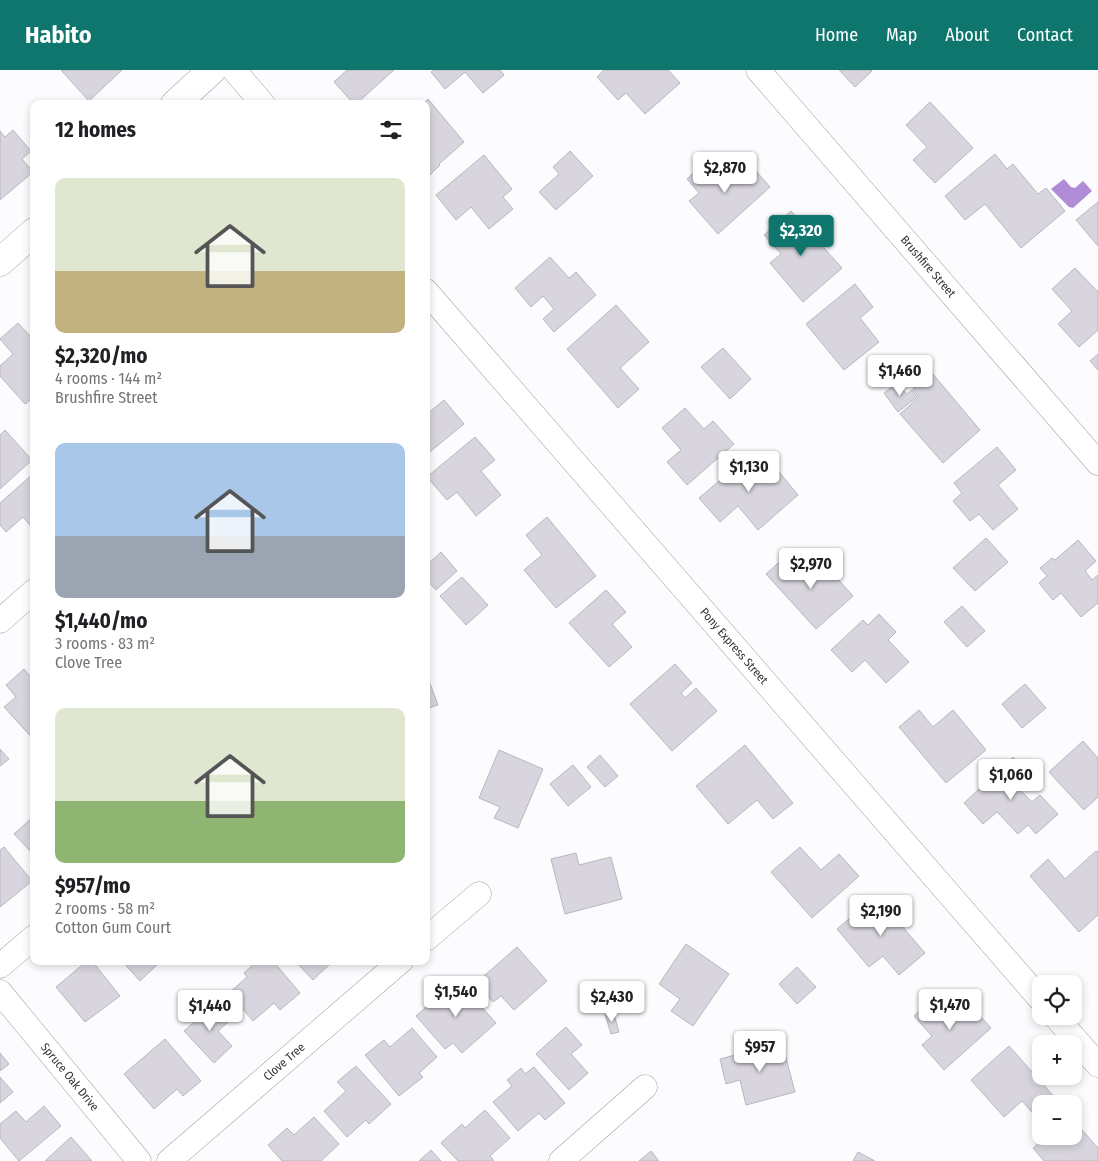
<!DOCTYPE html>
<html lang="en">
<head>
<meta charset="utf-8">
<style>
	:root { --surface:#fff; --page:#f6f6f6; --text:#202124; --muted:#757577; --accent:#0f766e }
	body { margin:0; font-family:"Fira Sans Condensed",sans-serif; background:var(--page); color:var(--text); height:100vh; display:flex; flex-direction:column; font-size:19px; white-space:nowrap }
	* { box-sizing:border-box; margin:0 }
	p { font-size:16px; color:var(--muted) }
	.icon { flex:none; width:28px; height:28px; fill:none; stroke:currentColor; stroke-width:2; stroke-linecap:round; stroke-linejoin:round }
	.map { position:relative; flex:1; overflow:hidden }
	.panel { position:absolute; left:30px; top:30px; width:400px; height:865px; display:flex; flex-direction:column; background:var(--surface); border-radius:10px; box-shadow:0 2px 8px #0003 }
	.panel>* { flex:none }
	.buttons { position:absolute; left:1032px; top:905px; display:grid; gap:10px }
	.buttons a { display:grid; place-items:center; width:50px; height:50px; border-radius:10px; background:var(--surface); box-shadow:0 2px 8px #0003; font-size:25px }
	.price { position:absolute; translate:-50% -42px; padding:0 11px; border-radius:5px; background:#fff; color:#222; font-size:16px; line-height:32px; filter:drop-shadow(0 1px 2px #0008) }
	.price::after { content:''; position:absolute; left:50%; top:30px; width:15px; height:11px; margin-left:-8px; background:inherit; clip-path:polygon(0 0,100% 0,50% 100%) }
	.price.on { background:var(--accent); color:#fff }
	ul { padding:0; list-style:none }
	li { display:grid; align-content:center; gap:10px; height:265px; padding:0 25px }
	li span { display:grid; place-items:center; height:155px; border-radius:10px; color:#555 }
	li>.icon { margin-inline-start:auto }
	span .icon { width:90px; height:90px; fill:#fffc; stroke-width:1 }
	li b { font-size:21px }
	h2 { display:flex; justify-content:space-between; align-items:center; height:60px; padding:0 25px; font-size:21px }
	header { display:flex; align-items:center; gap:30px; box-sizing:border-box; height:70px; padding:0 25px; background:var(--accent); color:#fff }
	header strong { font-size:24px }
	nav { display:flex; gap:28px; margin-inline-start:auto; font-size:18px }
	.map>svg:first-child { display:block }
	.water { fill:#b08cd6 }
	.building { fill:#d9d5de; stroke:#bab6bf }
	.lines { fill:none; stroke-linecap:round; stroke-linejoin:round }
	.street-casing { stroke:#a39fa8; stroke-width:25 }
	.secondary-casing { stroke:#a39fa8; stroke-width:29 }
	.street { stroke:#fff; stroke-width:24 }
	.secondary { stroke:#fff; stroke-width:28 }
	.labels { text-anchor:middle; stroke-width:4.5; stroke-linejoin:round; paint-order:stroke }
	.street-label { font-size:12px; fill:#343336; stroke:#fff }
</style>
</head>
<body>
<header>
<strong>Habito</strong>
<nav><a>Home</a><a>Map</a><a>About</a><a>Contact</a></nav>
</header>
<div class="map">
<svg width="1098" height="1091" viewBox="0 0 1098 1091">
	<rect width="100%" height="100%" fill="#fcfbfe"/>
	<path class="water" d="M 1064,109 L 1071,117 L 1075,118 L 1083,111 L 1092,121 L 1073,138 L 1069,137 L 1051,119 Z"/>
	<g class="building">
		<path d="M 61,0 L 122,0 L 89,31 Z"/>
		<path d="M 347,0 L 394,0 L 356,34 L 354,34 L 334,12 Z"/>
		<path d="M 433,0 L 500,0 L 504,5 L 483,23 L 465,2 L 445,19 L 431,2 Z"/>
		<path d="M 604,0 L 668,0 L 680,13 L 645,44 L 626,23 L 618,30 L 597,7 Z"/>
		<path d="M 839,0 L 871,0 L 872,1 L 855,17 Z"/>
		<path d="M 428,29 L 464,72 L 439,94 L 440,95 L 426,109 L 426,34 L 423,34 Z"/>
		<path d="M 930,32 L 973,78 L 935,113 L 913,90 L 927,77 L 906,55 Z"/>
		<path d="M 13,60 L 31,81 L 22,89 L 33,102 L 0,130 L 0,61 L 5,67 Z"/>
		<path d="M 570,81 L 593,106 L 556,140 L 539,122 L 559,104 L 553,97 Z"/>
		<path d="M 995,84 L 1007,99 L 1013,94 L 1038,124 L 1046,118 L 1065,141 L 1021,178 L 985,134 L 965,150 L 945,126 Z"/>
		<path d="M 484,85 L 512,119 L 503,127 L 513,139 L 489,159 L 471,137 L 456,150 L 436,125 Z"/>
		<path d="M 709,89 L 729,111 L 749,93 L 770,117 L 718,164 L 689,131 L 699,123 L 687,109 Z"/>
		<path d="M 1098,132 L 1098,176 L 1076,150 Z"/>
		<path d="M 791,141 L 842,198 L 803,232 L 770,193 L 781,184 L 764,165 Z"/>
		<path d="M 550,187 L 569,208 L 576,202 L 596,225 L 554,262 L 543,249 L 554,239 L 543,226 L 531,237 L 515,218 Z"/>
		<path d="M 1075,198 L 1097,221 L 1098,220 L 1098,260 L 1079,277 L 1058,254 L 1072,241 L 1052,219 Z"/>
		<path d="M 855,214 L 873,237 L 860,248 L 879,272 L 844,300 L 806,254 Z"/>
		<path d="M 616,235 L 649,272 L 620,298 L 639,319 L 618,338 L 567,279 Z"/>
		<path d="M 18,253 L 34,270 L 34,327 L 25,334 L 0,306 L 0,296 L 13,284 L 0,269 Z"/>
		<path d="M 723,278 L 751,309 L 730,329 L 701,297 Z"/>
		<path d="M 1098,284 L 1098,300 L 1090,291 Z"/>
		<path d="M 932,303 L 980,360 L 943,393 L 900,344 L 919,327 L 913,319 Z"/>
		<path d="M 897,313 L 907,324 L 912,320 L 917,327 L 898,342 L 884,323 Z"/>
		<path d="M 444,330 L 464,354 L 426,385 L 426,345 Z"/>
		<path d="M 685,338 L 704,359 L 713,351 L 734,374 L 687,415 L 667,392 L 681,380 L 662,358 Z"/>
		<path d="M 5,360 L 32,390 L 0,419 L 0,365 Z"/>
		<path d="M 475,367 L 495,390 L 481,401 L 501,425 L 476,446 L 457,422 L 447,430 L 427,407 Z"/>
		<path d="M 997,377 L 1016,400 L 998,415 L 1018,439 L 993,460 L 979,444 L 970,451 L 953,431 L 962,423 L 954,413 Z"/>
		<path d="M 751,384 L 772,408 L 779,402 L 798,425 L 758,460 L 738,436 L 720,452 L 699,428 Z"/>
		<path d="M 34,403 L 34,460 L 23,447 L 6,462 L 0,455 L 0,433 Z"/>
		<path d="M 547,447 L 596,506 L 556,538 L 524,500 L 542,485 L 526,465 Z"/>
		<path d="M 986,468 L 1008,492 L 975,521 L 953,498 Z"/>
		<path d="M 1078,470 L 1096,491 L 1085,501 L 1092,510 L 1098,505 L 1098,533 L 1081,547 L 1061,523 L 1053,530 L 1039,513 L 1047,506 L 1040,498 L 1052,488 L 1055,490 Z"/>
		<path d="M 441,482 L 457,501 L 436,520 L 426,509 L 426,496 Z"/>
		<path d="M 785,487 L 801,506 L 820,489 L 853,526 L 816,559 L 766,504 Z"/>
		<path d="M 462,507 L 488,535 L 466,555 L 440,526 Z"/>
		<path d="M 606,520 L 626,542 L 612,554 L 632,577 L 609,597 L 569,553 Z"/>
		<path d="M 962,536 L 985,561 L 967,577 L 944,552 Z"/>
		<path d="M 879,544 L 896,562 L 888,570 L 909,592 L 886,613 L 865,590 L 852,602 L 831,580 L 863,550 L 868,555 Z"/>
		<path d="M 675,594 L 692,613 L 681,623 L 685,628 L 696,618 L 717,641 L 672,681 L 630,634 Z"/>
		<path d="M 24,599 L 34,611 L 34,670 L 4,637 L 16,627 L 6,615 Z"/>
		<path d="M 426,603 L 438,635 L 426,639 Z"/>
		<path d="M 1025,614 L 1046,638 L 1022,658 L 1002,634 Z"/>
		<path d="M 919,640 L 933,657 L 953,640 L 986,680 L 946,713 L 899,657 Z"/>
		<path d="M 1083,671 L 1098,688 L 1098,727 L 1084,740 L 1049,702 Z"/>
		<path d="M 745,675 L 793,733 L 773,749 L 757,730 L 728,754 L 696,716 Z"/>
		<path d="M 0,679 L 9,689 L 0,696 Z"/>
		<path d="M 499,680 L 543,699 L 518,758 L 494,748 L 500,737 L 479,728 Z"/>
		<path d="M 600,685 L 618,706 L 605,717 L 587,697 Z"/>
		<path d="M 1013,687 L 1031,706 L 1018,718 L 1032,732 L 1040,725 L 1058,744 L 1036,764 L 1028,755 L 1018,764 L 997,742 L 983,754 L 964,733 Z"/>
		<path d="M 573,695 L 591,717 L 568,736 L 550,714 Z"/>
		<path d="M 34,746 L 34,785 L 14,764 Z"/>
		<path d="M 4,777 L 32,811 L 0,837 L 0,780 Z"/>
		<path d="M 800,777 L 821,800 L 839,784 L 859,806 L 812,848 L 771,802 Z"/>
		<path d="M 1096,781 L 1098,782 L 1098,845 L 1079,862 L 1030,806 L 1048,789 L 1065,809 Z"/>
		<path d="M 576,783 L 579,795 L 611,787 L 622,829 L 565,844 L 551,789 Z"/>
		<path d="M 876,826 L 925,883 L 899,905 L 883,886 L 869,897 L 837,859 Z"/>
		<path d="M 686,874 L 729,904 L 693,956 L 671,941 L 680,929 L 659,914 Z"/>
		<path d="M 517,877 L 547,911 L 514,940 L 501,926 L 493,932 L 476,913 Z"/>
		<path d="M 87,891 L 92,891 L 120,926 L 85,952 L 56,917 Z"/>
		<path d="M 122,891 L 161,891 L 140,911 Z"/>
		<path d="M 257,891 L 273,891 L 300,923 L 280,940 L 274,933 L 253,951 L 229,923 L 247,907 L 244,903 Z"/>
		<path d="M 295,891 L 333,891 L 313,910 Z"/>
		<path d="M 797,897 L 816,917 L 797,934 L 779,914 Z"/>
		<path d="M 457,910 L 496,953 L 462,983 L 453,973 L 445,979 L 416,946 Z"/>
		<path d="M 937,925 L 957,947 L 970,935 L 991,958 L 944,1000 L 922,975 L 932,966 L 914,946 Z"/>
		<path d="M 209,929 L 229,951 L 218,961 L 232,976 L 214,993 L 184,961 L 204,943 L 199,938 Z"/>
		<path d="M 613,941 L 619,962 L 611,964 L 605,944 Z"/>
		<path d="M 566,957 L 582,975 L 571,984 L 588,1003 L 569,1020 L 536,984 Z"/>
		<path d="M 412,958 L 437,987 L 419,1003 L 423,1007 L 399,1026 L 365,985 L 384,970 L 390,977 Z"/>
		<path d="M 165,969 L 201,1011 L 183,1026 L 177,1019 L 154,1039 L 124,1004 Z"/>
		<path d="M 782,973 L 795,1022 L 746,1035 L 740,1010 L 726,1014 L 720,989 Z"/>
		<path d="M 1009,976 L 1059,1032 L 1057,1034 L 1041,1034 L 1041,1048 L 1039,1050 L 1022,1031 L 1004,1047 L 971,1010 Z"/>
		<path d="M 0,983 L 9,994 L 0,1001 Z"/>
		<path d="M 356,996 L 391,1034 L 369,1054 L 366,1050 L 347,1067 L 324,1041 L 346,1021 L 337,1012 Z"/>
		<path d="M 534,997 L 565,1033 L 545,1050 L 539,1043 L 518,1061 L 493,1032 L 512,1016 L 507,1010 L 521,998 L 525,1004 Z"/>
		<path d="M 0,1007 L 13,1022 L 0,1033 Z"/>
		<path d="M 44,1036 L 61,1056 L 19,1091 L 0,1068 L 0,1054 L 16,1041 L 26,1052 Z"/>
		<path d="M 485,1040 L 510,1068 L 490,1086 L 494,1091 L 458,1091 L 441,1073 L 462,1054 L 465,1058 Z"/>
		<path d="M 314,1047 L 339,1074 L 321,1091 L 282,1091 L 268,1075 L 287,1058 L 294,1065 Z"/>
		<path d="M 1074,1051 L 1098,1078 L 1098,1091 L 1044,1091 L 1033,1078 L 1048,1066 L 1074,1066 Z"/>
		<path d="M 71,1067 L 92,1091 L 45,1091 Z"/>
		<path d="M 431,1080 L 441,1091 L 419,1091 Z"/>
		<path d="M 651,1081 L 659,1091 L 639,1091 Z"/>
		<path d="M 858,1082 L 875,1091 L 853,1091 Z"/>
	</g>
	<g class="lines">
		<g class="street-casing">
			<g id="street">
				<path d="M 234,0 L 263,34"/>
				<path id="s1" d="M 758,0 L 1098,393"/>
				<path id="s2" d="M 426,221 L 1041,930"/>
				<path d="M 0,551 L 34,521"/>
				<path d="M 426,869 L 479,824"/>
				<path d="M 0,896 L 34,867"/>
				<path id="s3" d="M 0,922 L 139,1091"/>
				<path d="M 1055,946 L 1098,995"/>
				<path id="s4" d="M 169,1091 L 401,891"/>
				<path d="M 561,1091 L 645,1017"/>
			</g>
		</g>
		<g class="secondary-casing">
			<g id="secondary">
				<path d="M 175,34 L 212,0"/>
				<path d="M 0,192 L 34,162"/>
			</g>
		</g>
		<use href="#street" class="street"/>
		<use href="#secondary" class="secondary"/>
	</g>
	<g class="labels">
		<g class="street-label">
			<text dy="4" stroke="none"><textPath href="#s1" startOffset="260">Brushfire Street</textPath></text>
			<text dy="4" stroke="none"><textPath href="#s2" startOffset="470">Pony Express Street</textPath></text>
			<text dy="4" stroke="none"><textPath href="#s4" startOffset="152">Clove Tree</textPath></text>
			<text dy="4" stroke="none"><textPath href="#s3" startOffset="110">Spruce Oak Drive</textPath></text>
		</g>
	</g>
</svg>
<div class="buttons">
<a><svg class="icon" aria-label="locate" viewBox="0 0 24 24"><circle cx="12" cy="12" r="6"/><path d="M12 2v4M12 18v4M2 12h4M18 12h4"/></svg></a>
<a>+</a>
<a>−</a>
</div>
<b class="price" style="left:725px;top:124px">$2,870</b>
<b class="price on" style="left:801px;top:187px">$2,320</b>
<b class="price" style="left:900px;top:327px">$1,460</b>
<b class="price" style="left:749px;top:423px">$1,130</b>
<b class="price" style="left:811px;top:520px">$2,970</b>
<b class="price" style="left:1011px;top:731px">$1,060</b>
<b class="price" style="left:881px;top:867px">$2,190</b>
<b class="price" style="left:456px;top:948px">$1,540</b>
<b class="price" style="left:612px;top:953px">$2,430</b>
<b class="price" style="left:950px;top:961px">$1,470</b>
<b class="price" style="left:210px;top:962px">$1,440</b>
<b class="price" style="left:760px;top:1003px">$957</b>
<section class="panel">
<h2>12 homes<svg class="icon" aria-label="filters" viewBox="0 0 24 24"><path d="M4 7h16M4 17h16"/><circle cx="9" cy="7" r="2"/><circle cx="15" cy="17" r="2"/></svg></h2>
<ul>
<li><span style="background:linear-gradient(#dfe7d0 60%,#c2b280 0)"><svg class="icon" aria-label="home" viewBox="0 0 24 24"><path d="M3 11l9-7 9 7M6 9v11h12V9"/></svg></span><div><b>$2,320/mo</b><p>4 rooms · 144 m²</p><p>Brushfire Street</p></div></li>
<li><span style="background:linear-gradient(#a9c7e8 60%,#9aa5b1 0)"><svg class="icon" aria-label="home" viewBox="0 0 24 24"><path d="M3 11l9-7 9 7M6 9v11h12V9"/></svg></span><div><b>$1,440/mo</b><p>3 rooms · 83 m²</p><p>Clove Tree</p></div></li>
<li><span style="background:linear-gradient(#dfe7d0 60%,#8fb573 0)"><svg class="icon" aria-label="home" viewBox="0 0 24 24"><path d="M3 11l9-7 9 7M6 9v11h12V9"/></svg></span><div><b>$957/mo</b><p>2 rooms · 58 m²</p><p>Cotton Gum Court</p></div></li>
</ul>
</section>
</div>
</body>
</html>
